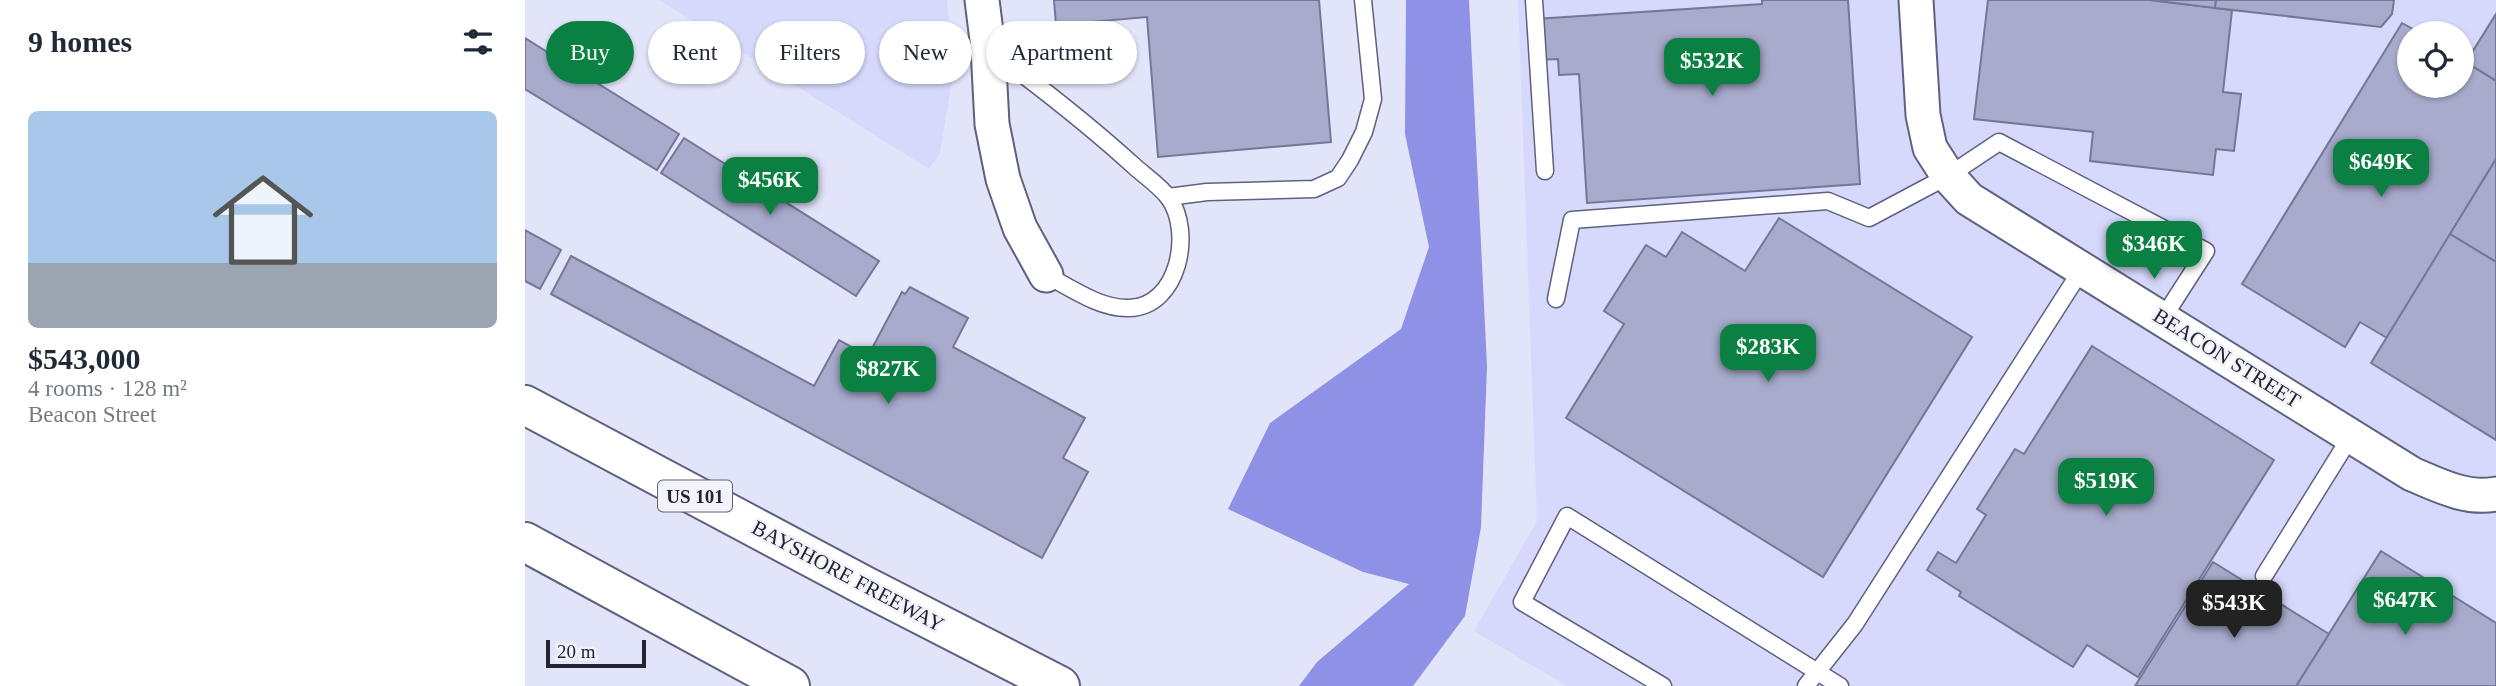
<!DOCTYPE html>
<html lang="en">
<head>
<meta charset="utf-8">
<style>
	:root { --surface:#fff; --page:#f2f2f3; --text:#1f2937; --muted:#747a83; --accent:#0b8043 }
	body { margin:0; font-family:"Times New Roman",serif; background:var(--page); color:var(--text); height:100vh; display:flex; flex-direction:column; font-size:26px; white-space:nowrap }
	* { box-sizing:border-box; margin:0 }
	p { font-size:23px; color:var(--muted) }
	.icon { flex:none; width:38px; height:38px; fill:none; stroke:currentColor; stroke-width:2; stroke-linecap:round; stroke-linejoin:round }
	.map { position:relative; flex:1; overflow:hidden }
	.drawer { display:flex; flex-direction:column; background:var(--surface); width:525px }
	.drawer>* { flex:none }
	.hud { position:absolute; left:21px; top:21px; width:665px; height:63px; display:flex; gap:14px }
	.tools { position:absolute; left:1872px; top:21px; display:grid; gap:14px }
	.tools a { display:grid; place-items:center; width:77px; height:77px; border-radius:50%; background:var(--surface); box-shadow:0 2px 5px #0004; font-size:35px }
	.scale { position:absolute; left:21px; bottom:18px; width:100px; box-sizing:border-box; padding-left:7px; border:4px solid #232431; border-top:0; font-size:19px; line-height:24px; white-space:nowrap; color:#232431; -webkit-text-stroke:5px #f2f3fa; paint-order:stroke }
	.price { position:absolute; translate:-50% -60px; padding:0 16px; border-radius:14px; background:var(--accent); color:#fff; font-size:23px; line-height:46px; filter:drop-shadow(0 2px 4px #0008) }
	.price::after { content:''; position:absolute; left:50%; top:42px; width:21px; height:16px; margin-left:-10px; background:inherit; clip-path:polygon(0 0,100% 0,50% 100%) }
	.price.current { background:#222; color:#fff }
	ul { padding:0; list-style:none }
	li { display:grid; align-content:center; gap:14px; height:371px; padding:0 28px }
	li span { display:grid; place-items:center; height:217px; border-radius:10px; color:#555 }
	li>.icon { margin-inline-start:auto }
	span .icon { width:126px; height:126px; fill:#fffc; stroke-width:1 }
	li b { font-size:30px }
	h2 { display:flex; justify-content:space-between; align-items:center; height:84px; padding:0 28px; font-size:30px }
	.pill { padding:0 24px; border-radius:32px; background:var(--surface); box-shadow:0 2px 5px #0004; font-size:24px; line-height:63px }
	.pill.current { background:var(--accent); color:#fff }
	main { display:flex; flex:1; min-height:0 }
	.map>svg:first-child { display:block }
	.built { fill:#d6d9fb; fill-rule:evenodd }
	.water { fill:#8e91e6 }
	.building { fill:#a8abcc; stroke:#747796; stroke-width:2 }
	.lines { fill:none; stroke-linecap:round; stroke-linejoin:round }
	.lane-casing { stroke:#5f617f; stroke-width:19 }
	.street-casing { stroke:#5f617f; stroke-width:37 }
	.highway-casing { stroke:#5f617f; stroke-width:42 }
	.lane { stroke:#fff; stroke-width:16 }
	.street { stroke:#fff; stroke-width:33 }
	.highway { stroke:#fff; stroke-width:38 }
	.labels { text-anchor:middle; stroke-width:5; stroke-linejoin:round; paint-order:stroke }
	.shield { fill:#f2f3fa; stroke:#61626d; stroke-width:2 }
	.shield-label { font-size:19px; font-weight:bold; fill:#232431 }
	.street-label { font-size:21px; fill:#232431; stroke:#f2f3fa }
</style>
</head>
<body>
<main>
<section class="drawer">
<h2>9 homes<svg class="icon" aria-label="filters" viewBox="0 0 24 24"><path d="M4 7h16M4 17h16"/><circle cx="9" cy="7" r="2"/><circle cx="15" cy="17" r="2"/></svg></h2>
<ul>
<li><span style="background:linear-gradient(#a9c7e8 70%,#9aa5b1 0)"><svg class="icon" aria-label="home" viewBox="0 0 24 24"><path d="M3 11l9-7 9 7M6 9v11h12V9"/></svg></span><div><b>$543,000</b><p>4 rooms · 128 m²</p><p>Beacon Street</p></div></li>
</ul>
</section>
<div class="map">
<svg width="1971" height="686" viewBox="0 0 1971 686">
	<rect width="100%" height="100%" fill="#e2e4f9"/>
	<g class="built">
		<path d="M 134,0 L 422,0 L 428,74 L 415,153 L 404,169 Z"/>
		<path d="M 993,0 L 1971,0 L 1971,686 L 1042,686 L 949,631 L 1012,521 ZM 1885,33 L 1937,33 L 1937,86 L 1885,86 Z"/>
	</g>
	<path class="water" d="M 881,0 L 944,0 L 962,366 L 956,527 L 940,616 L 888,686 L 774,686 L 792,662 L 884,584 L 838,572 L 703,509 L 745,423 L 876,329 L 904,247 L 880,134 Z"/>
	<g class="building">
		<path d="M 529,0 L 794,0 L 806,142 L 633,157 L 622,17 L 531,25 Z"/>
		<path d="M 1237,0 L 1323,0 L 1335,184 L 1062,203 L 1054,74 L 1034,75 L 1033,59 L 1013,60 L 1011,19 L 1237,4 Z"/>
		<path d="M 1463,0 L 1625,0 L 1707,10 L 1698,92 L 1716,94 L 1709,151 L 1691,149 L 1688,175 L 1565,161 L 1568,132 L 1449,119 Z"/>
		<path d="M 1625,0 L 1691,0 L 1690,8 Z"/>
		<path d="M 1691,0 L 1869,0 L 1867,14 L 1856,27 L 1690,8 Z"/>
		<path d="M 1971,14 L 1971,81 L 1941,62 Z"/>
		<path d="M 1877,23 L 1895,33 L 1885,33 L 1885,86 L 1937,86 L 1937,60 L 1971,81 L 1971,159 L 1862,338 L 1835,322 L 1820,347 L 1717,284 Z"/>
		<path d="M 0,38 L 154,134 L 132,170 L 0,89 Z"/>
		<path d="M 159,138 L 354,261 L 331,296 L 136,173 Z"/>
		<path d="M 1971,159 L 1971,262 L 1925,234 Z"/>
		<path d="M 1254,218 L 1447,337 L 1298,577 L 1041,418 L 1099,324 L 1079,311 L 1121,245 L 1141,257 L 1157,232 L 1220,271 Z"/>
		<path d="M 0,230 L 36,250 L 15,289 L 0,281 Z"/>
		<path d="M 1925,234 L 1971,262 L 1971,440 L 1846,363 Z"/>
		<path d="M 46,256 L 289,386 L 314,340 L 343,356 L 377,292 L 380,294 L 385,287 L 443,318 L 428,347 L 560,418 L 538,458 L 563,472 L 517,558 L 26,294 Z"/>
		<path d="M 1567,346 L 1749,460 L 1613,677 L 1562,645 L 1548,667 L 1434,596 L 1436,592 L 1402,570 L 1413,552 L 1431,563 L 1461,515 L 1452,509 L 1490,449 L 1499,454 Z"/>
		<path d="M 1856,551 L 1971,623 L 1971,686 L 1771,686 Z"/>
		<path d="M 1688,562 L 1804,634 L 1771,686 L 1610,686 Z"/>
	</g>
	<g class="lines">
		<g class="lane-casing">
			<g id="lane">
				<path d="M 1009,0 L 1020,171"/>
				<path d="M 464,49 C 514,86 563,124 609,166 C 620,176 635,186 644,198 C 668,232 654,307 604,308 C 575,309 546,288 521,275"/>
				<path d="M 643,197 L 682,192 L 789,189 L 813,178 L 825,160 L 839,132 L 848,99 L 838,0"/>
				<path d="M 1031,299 L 1047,220 L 1303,201 L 1344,218 L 1423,176 L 1474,142 L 1681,251 L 1638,318"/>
				<path d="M 1739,576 L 1826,436"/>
				<path d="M 1138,686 L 997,602 L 1042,516 L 1315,686"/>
				<path d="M 1281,686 L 1330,624 L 1557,269"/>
			</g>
		</g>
		<g class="street-casing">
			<g id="street">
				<path d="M 457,0 L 463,48 L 467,124 L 478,179 L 495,228 L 521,275"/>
				<path d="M 1391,0 L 1398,115 L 1405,148 L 1423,176 L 1444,199 L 1887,474 C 1913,485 1942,500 1971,494"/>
			</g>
		</g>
		<g class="highway-casing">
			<g id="highway">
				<path d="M 0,405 L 340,586 L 535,686"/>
				<path d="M 0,542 L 265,686"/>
			</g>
		</g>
		<use href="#lane" class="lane"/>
		<use href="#street" class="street"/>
		<use href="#highway" class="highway"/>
	</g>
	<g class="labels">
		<rect class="shield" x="133" y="480.5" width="74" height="31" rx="5"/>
		<g class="shield-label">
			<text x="170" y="503">US 101</text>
		</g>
		<g class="street-label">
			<text transform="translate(1702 358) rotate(32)" y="7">BEACON STREET</text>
			<text transform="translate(323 576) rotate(28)" y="7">BAYSHORE FREEWAY</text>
		</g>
	</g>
</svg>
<div class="tools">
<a><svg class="icon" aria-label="locate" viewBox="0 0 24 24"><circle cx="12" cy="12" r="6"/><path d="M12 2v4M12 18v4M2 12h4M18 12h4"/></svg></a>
</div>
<div class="scale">20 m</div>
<b class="price" style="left:1187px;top:98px">$532K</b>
<b class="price" style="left:1856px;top:199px">$649K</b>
<b class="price" style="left:245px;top:217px">$456K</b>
<b class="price" style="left:1629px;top:281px">$346K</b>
<b class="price" style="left:1243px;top:384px">$283K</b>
<b class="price" style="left:363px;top:406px">$827K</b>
<b class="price" style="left:1581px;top:518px">$519K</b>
<b class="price" style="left:1880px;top:637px">$647K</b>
<b class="price current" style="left:1709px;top:640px">$543K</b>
<div class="hud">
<a class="pill current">Buy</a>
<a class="pill">Rent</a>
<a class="pill">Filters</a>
<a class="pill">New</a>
<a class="pill">Apartment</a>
</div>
</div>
</main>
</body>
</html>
